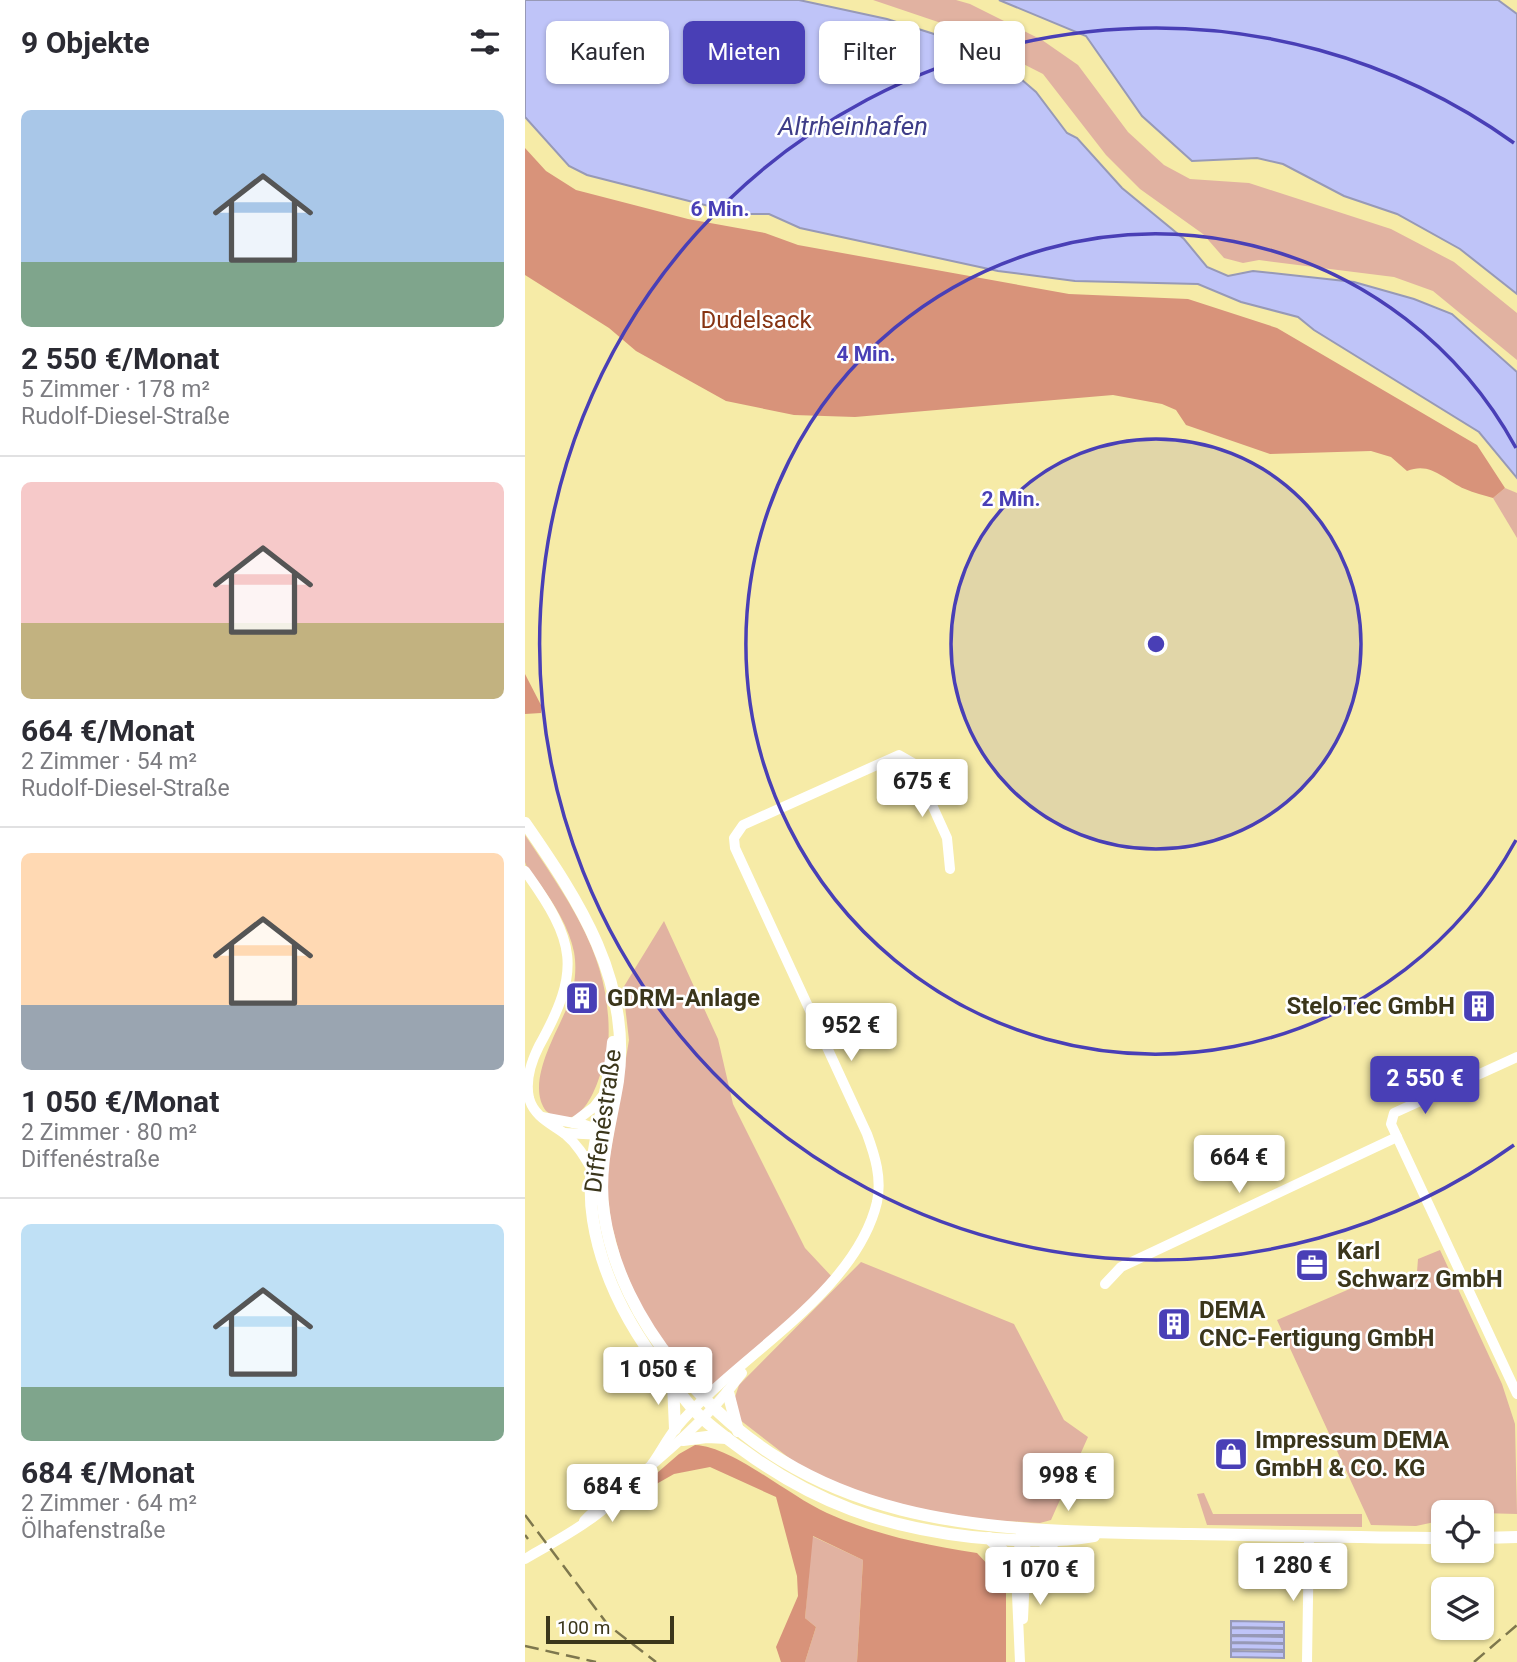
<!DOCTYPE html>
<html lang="de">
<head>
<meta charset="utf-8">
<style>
	:root { --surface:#fff; --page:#f7f7f7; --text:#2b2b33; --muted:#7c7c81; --line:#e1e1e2; --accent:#493fb6 }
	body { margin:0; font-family:Roboto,sans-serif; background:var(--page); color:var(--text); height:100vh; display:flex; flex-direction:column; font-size:26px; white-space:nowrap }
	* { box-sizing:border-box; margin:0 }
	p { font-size:23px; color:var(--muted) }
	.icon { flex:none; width:38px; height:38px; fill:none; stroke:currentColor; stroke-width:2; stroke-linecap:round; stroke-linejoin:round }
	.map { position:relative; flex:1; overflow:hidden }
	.panel { display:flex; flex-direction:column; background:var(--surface); width:525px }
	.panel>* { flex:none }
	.banner { position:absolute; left:21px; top:21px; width:665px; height:63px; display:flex; gap:14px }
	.controls { position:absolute; left:906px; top:1500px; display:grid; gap:14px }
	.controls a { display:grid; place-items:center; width:63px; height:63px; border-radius:10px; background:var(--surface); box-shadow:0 2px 5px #0004; font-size:35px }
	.scale { position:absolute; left:21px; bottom:18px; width:128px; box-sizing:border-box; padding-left:7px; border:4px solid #3b361b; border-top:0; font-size:19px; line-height:24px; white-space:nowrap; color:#3b361b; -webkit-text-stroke:5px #fff; paint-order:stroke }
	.price { position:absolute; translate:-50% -60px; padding:0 16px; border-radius:7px; background:#fff; color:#222; font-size:23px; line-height:46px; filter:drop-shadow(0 2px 4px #0008) }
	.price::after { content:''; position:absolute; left:50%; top:42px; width:21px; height:16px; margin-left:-10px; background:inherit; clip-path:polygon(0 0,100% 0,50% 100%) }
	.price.on { background:var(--accent); color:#fff }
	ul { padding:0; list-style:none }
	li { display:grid; align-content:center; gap:14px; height:371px; padding:0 21px }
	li+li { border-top:2px solid var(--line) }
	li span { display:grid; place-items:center; height:217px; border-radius:10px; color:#555 }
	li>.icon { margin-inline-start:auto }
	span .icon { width:126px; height:126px; fill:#fffc; stroke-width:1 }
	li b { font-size:30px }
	h2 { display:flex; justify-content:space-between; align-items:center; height:84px; padding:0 21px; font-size:30px }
	.tag { padding:0 24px; border-radius:10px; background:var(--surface); box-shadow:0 2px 5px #0004; font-size:24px; line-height:63px }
	.tag.on { background:var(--accent); color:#fff }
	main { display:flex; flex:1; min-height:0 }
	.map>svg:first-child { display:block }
	.green { fill:#e1b2a1 }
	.forest { fill:#d8937a }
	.water { fill:#bfc4f8; stroke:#9799b6; stroke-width:2 }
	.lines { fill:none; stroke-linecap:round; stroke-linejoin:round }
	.street { stroke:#fff; stroke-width:10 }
	.secondary { stroke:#fff; stroke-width:12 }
	.rail { stroke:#7e774d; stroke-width:2.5; stroke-dasharray:14 7; stroke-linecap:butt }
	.ring { fill:none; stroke:#493fb6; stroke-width:3.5 }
	.labels { text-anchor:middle; stroke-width:5; stroke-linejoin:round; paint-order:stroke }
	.park-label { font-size:24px; fill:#873413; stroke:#fff }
	.poi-label { font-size:24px; font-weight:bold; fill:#3b361b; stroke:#fff; text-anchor:start }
	.street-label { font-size:24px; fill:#3b361b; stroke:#fff }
	.water-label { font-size:26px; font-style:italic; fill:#3e3d88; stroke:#fff }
	.centre { fill:#493fb6; stroke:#fff; stroke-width:3.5 }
	.ring-label { font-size:21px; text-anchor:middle; font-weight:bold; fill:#493fb6; stroke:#fff; stroke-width:5; stroke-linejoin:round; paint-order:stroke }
</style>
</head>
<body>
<main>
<section class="panel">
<h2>9 Objekte<svg class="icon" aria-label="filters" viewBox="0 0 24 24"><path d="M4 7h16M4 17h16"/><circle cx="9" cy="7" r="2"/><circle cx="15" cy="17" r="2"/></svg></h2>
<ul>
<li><span style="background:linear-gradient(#a9c7e8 70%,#7fa58c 0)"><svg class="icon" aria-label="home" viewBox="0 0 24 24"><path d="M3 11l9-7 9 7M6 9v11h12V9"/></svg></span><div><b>2 550 €/Monat</b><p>5 Zimmer · 178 m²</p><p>Rudolf-Diesel-Straße</p></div></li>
<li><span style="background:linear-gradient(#f6c9c9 65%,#c2b280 0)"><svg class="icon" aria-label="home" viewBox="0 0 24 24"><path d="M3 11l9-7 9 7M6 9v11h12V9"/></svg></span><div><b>664 €/Monat</b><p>2 Zimmer · 54 m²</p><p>Rudolf-Diesel-Straße</p></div></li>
<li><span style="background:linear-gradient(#ffd9b3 70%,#9aa5b1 0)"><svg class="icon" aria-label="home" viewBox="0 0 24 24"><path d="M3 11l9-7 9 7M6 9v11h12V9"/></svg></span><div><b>1 050 €/Monat</b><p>2 Zimmer · 80 m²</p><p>Diffenéstraße</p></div></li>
<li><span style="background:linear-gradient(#bfe0f5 75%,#7fa58c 0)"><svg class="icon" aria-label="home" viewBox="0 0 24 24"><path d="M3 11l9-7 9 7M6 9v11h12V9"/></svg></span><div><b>684 €/Monat</b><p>2 Zimmer · 64 m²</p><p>Ölhafenstraße</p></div></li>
</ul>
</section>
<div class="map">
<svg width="992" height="1662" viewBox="0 0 992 1662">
	<rect width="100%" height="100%" fill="#f6eba7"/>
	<g class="green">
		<path d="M 348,0 L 431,0 L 445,4 L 517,40 L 553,65 L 603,132 L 639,165 L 665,179 L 724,183 L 866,229 L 929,262 L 992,313 L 992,360 L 908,291 L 869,277 L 734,260 L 718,263 L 699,258 L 678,234 L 615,189 L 581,155 L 518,74 L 422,25 Z"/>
		<path d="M 980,488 L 992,493 L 992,538 L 968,498 Z"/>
		<path d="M 0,835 C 52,913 95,970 81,1068 L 77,1069 C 70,1092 54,1136 21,1111 C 0,1083 32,1033 43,1005 C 50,989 52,968 49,952 C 44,927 29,904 15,884 C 11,878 2,870 0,862 C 0,855 0,843 0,835 Z"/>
		<path d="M 139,921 L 193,1039 L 208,1104 L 280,1248 L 309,1279 L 180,1401 L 127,1333 L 97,1263 L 86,1222 L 81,1180 L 104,1040 L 98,988 Z"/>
		<path d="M 915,1250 L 977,1384 L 990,1424 L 992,1514 L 919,1512 L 919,1520 L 891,1526 L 846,1525 L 752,1320 L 848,1279 L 868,1283 L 881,1281 L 892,1272 L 893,1259 Z"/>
		<path d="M 336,1262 L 489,1324 L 539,1420 L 563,1437 L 526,1520 L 515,1523 L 463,1520 L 371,1506 L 281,1471 L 215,1420 L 210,1397 L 214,1385 Z"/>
		<path d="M 679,1493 L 688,1514 L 837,1514 L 837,1527 L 682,1525 L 672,1494 Z"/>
		<path d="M 287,1536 L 338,1560 L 332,1662 L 280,1662 L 291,1627 L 280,1618 Z"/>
	</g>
	<g class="forest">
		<path d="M 0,148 L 21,171 L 51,190 L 163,219 L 240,233 L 273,245 L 544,294 L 663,299 L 752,328 L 952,445 L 980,488 L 968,498 C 959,495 949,493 940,489 C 919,480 906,461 882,471 L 866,457 L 846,451 L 745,454 L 661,425 L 651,410 L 637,404 L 588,395 L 330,417 L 269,415 L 201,401 L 111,351 L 84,328 L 0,275 Z"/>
		<path d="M 0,674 L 17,707 L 16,713 L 0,714 Z"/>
		<path d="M 170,1445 C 209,1447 262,1495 302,1513 C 351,1535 400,1545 452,1553 L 466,1568 L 470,1584 L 481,1583 L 481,1662 L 332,1662 L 338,1560 L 288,1536 L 280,1618 L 291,1627 L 280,1662 L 256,1662 L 251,1647 L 273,1596 L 272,1576 L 251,1497 L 185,1467 L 149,1474 L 119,1491 L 117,1486 L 154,1454 Z"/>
	</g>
	<g class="water">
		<path d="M 0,0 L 274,0 L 362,19 L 409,34 L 482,67 L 511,92 L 542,133 L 552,138 L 597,188 L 659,239 L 682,267 L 703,276 L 728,271 L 829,282 L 889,299 L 927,314 L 992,372 L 992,478 L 954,432 L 789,330 L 773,317 L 716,302 L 673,284 L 550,281 L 473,271 L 275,228 L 244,214 L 215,214 L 62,175 L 44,166 L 0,117 Z"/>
		<path d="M 474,0 L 973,0 L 992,14 L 992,294 L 935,249 L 872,214 L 819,196 L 758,164 L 732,158 L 667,161 L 617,116 L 561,36 Z"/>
		<path d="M 706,1621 L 759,1622 L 759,1628 L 706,1627 Z"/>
		<path d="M 706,1628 L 759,1629 L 759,1635 L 706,1635 Z"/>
		<path d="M 706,1636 L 759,1637 L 759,1643 L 706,1642 Z"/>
		<path d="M 706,1643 L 759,1644 L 759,1650 L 706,1649 Z"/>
		<path d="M 706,1651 L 759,1652 L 759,1658 L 706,1657 Z"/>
	</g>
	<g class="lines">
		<g class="street">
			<path d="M 0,871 C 51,942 57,969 14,1046 C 6,1062 0,1080 4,1098 C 9,1117 27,1124 40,1134 C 52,1144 59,1156 66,1168"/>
			<path d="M 992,1057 L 869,1113 L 866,1124 L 992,1394"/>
			<path d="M 17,1117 L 60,1125 L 77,1131"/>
			<path d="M 48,1123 L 69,1107 L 79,1094"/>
			<path d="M 39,1133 L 78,1135"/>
			<path d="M 580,1284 L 596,1267 L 872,1137"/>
			<path d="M 127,1464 C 135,1453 142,1439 151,1428 C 209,1358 330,1295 352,1202 C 357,1178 350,1156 342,1134 L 210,848 L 209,838 L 218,825 L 374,755 L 388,763 L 422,838 L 425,869"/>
			<path d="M 59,1521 C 72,1506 83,1503 96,1491 C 140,1454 183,1419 217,1373"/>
			<path d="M 0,1559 C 20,1547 80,1515 88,1498"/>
			<path d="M 498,1619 L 501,1552 L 499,1537"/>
			<path d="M 495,1662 L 491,1572 L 496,1534"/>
			<path d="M 782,1662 L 784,1536"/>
		</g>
		<g class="secondary">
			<path d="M 0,823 C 54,901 107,981 93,1081 C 86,1125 72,1167 79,1213 C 87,1269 115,1322 150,1365 C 284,1533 467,1531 665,1534 C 749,1535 834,1538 919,1538"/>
			<path d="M 88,1042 C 83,1102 58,1159 68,1220 C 77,1277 104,1327 139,1372 C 149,1384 158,1398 169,1410 C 183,1425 201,1438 218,1450 C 290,1503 359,1527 447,1537 C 487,1541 529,1543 569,1536"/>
			<path d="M 148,1383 L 150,1429"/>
			<path d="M 203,1392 L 213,1431"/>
			<path d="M 158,1440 L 182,1437 L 202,1438"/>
			<path d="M 464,1538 L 479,1552 L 491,1572"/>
			<path d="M 957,1538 L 992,1537"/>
			<path d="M 500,1578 L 515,1554 L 531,1540"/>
		</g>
		<g class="rail">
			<path d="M 0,1515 L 83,1625 L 131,1662"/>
			<path d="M 0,1535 L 3,1539"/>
			<path d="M 0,1646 L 71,1662"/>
			<path d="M 949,1662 L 992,1625"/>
		</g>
	</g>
	<circle cx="631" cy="644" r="205" fill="#493fb6" fill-opacity=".12"/>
	<g class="ring">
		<circle cx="631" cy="644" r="205"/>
		<path d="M991 840A410 410 0 1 1 991 448"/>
		<path d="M989 1145A616 616 0 1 1 989 143"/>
	</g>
	<defs>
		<g id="building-square" transform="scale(1.75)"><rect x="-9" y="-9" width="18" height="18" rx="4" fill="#493fb6" stroke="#fff"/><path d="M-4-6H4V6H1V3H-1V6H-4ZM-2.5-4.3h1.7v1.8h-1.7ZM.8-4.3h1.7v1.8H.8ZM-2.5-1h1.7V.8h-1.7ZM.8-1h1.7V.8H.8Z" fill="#fff"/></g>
		<g id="office-square" transform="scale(1.75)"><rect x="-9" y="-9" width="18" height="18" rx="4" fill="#493fb6" stroke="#fff"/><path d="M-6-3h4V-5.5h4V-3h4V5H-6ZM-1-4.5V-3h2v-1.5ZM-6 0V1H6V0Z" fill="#fff"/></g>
		<g id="shop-square" transform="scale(1.75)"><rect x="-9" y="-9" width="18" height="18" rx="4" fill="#493fb6" stroke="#fff"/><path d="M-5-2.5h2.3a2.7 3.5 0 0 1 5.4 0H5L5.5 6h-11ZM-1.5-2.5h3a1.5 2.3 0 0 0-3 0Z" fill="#fff"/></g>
	</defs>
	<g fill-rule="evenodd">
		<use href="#building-square" x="57" y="998"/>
		<use href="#building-square" x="954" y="1006"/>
		<use href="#office-square" x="787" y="1265"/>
		<use href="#building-square" x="649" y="1324"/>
		<use href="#shop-square" x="706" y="1454"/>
	</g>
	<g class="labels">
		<g class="park-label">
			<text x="231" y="328">Dudelsack</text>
		</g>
		<g class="poi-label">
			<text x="82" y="1006">GDRM-Anlage</text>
			<text x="930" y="1014" text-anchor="end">SteloTec GmbH</text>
			<text x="812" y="1259">Karl<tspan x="812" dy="28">Schwarz GmbH</tspan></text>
			<text x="674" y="1318">DEMA<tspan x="674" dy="28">CNC-Fertigung GmbH</tspan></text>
			<text x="730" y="1448">Impressum DEMA<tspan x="730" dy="28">GmbH &amp; CO. KG</tspan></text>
		</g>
		<g class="street-label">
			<text transform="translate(78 1121) rotate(-82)" y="8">Diffenéstraße</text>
		</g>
		<g class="water-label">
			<text x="328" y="135">Altrheinhafen</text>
		</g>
	</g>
	<circle cx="631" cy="644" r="10" class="centre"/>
	<g class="ring-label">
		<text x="195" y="216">6 Min.</text>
		<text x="341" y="361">4 Min.</text>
		<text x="486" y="506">2 Min.</text>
	</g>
</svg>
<div class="controls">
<a><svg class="icon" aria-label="locate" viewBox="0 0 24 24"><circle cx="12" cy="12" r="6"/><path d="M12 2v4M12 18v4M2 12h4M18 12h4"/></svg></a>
<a><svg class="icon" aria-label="layers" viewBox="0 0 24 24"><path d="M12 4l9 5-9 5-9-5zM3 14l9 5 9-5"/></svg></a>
</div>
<div class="scale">100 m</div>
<b class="price" style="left:397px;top:819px">675 €</b>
<b class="price" style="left:326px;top:1063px">952 €</b>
<b class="price on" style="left:900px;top:1116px">2 550 €</b>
<b class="price" style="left:714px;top:1195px">664 €</b>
<b class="price" style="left:133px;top:1407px">1 050 €</b>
<b class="price" style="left:543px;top:1513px">998 €</b>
<b class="price" style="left:87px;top:1524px">684 €</b>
<b class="price" style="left:768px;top:1603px">1 280 €</b>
<b class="price" style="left:515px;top:1607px">1 070 €</b>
<div class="banner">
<a class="tag">Kaufen</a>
<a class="tag on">Mieten</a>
<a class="tag">Filter</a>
<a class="tag">Neu</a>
</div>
</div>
</main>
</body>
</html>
